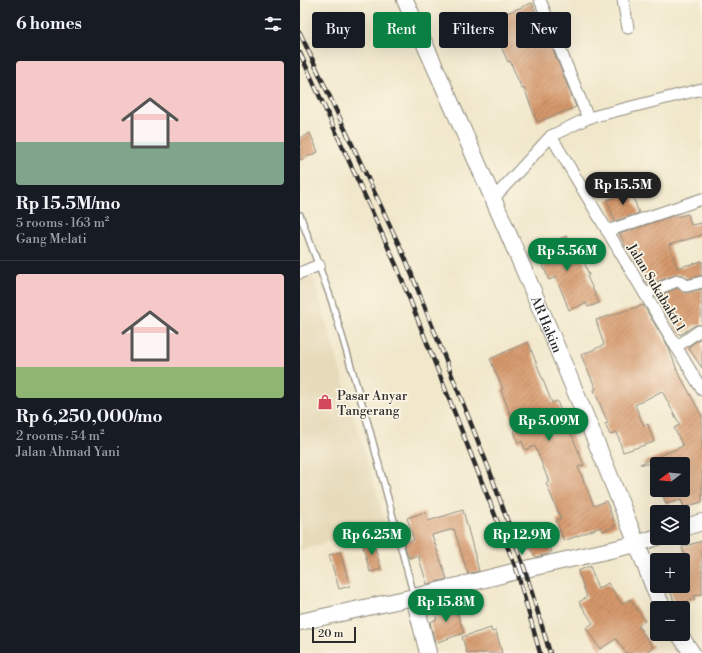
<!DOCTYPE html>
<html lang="en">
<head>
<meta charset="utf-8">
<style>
	:root { --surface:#171b24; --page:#20242c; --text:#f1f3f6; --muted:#9ea1a6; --line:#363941; --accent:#0b8043 }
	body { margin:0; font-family:"Libre Bodoni",serif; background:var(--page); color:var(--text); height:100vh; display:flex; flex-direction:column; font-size:15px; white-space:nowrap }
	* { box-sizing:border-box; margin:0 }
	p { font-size:13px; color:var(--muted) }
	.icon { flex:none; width:22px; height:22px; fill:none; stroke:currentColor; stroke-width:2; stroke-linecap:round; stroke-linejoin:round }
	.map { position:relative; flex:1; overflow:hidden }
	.side { display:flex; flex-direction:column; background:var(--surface); width:300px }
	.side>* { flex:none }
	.hud { position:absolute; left:12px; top:12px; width:330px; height:36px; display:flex; gap:8px }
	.needle { width:26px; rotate:254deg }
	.buttons { position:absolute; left:350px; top:457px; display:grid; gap:8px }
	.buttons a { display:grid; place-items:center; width:40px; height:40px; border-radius:4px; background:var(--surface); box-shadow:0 4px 16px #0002; font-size:20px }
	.scale { position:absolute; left:12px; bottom:10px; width:44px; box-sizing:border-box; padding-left:4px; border:2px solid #2b2b2b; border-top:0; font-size:11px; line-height:14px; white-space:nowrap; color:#2b2b2b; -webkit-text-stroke:3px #fcf5e5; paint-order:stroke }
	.price { position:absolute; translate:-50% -34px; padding:0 9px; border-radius:14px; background:var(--accent); color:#fff; font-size:13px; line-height:26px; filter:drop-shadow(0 1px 2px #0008) }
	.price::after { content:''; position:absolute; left:50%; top:24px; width:12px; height:9px; margin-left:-6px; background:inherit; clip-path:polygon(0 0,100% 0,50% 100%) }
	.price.active { background:#222; color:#fff }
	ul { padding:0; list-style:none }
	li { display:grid; align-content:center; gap:8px; height:212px; padding:0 16px }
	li+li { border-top:1px solid var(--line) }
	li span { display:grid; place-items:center; height:124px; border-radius:4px; color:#555 }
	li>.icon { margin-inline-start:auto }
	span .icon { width:72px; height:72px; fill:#fffc; stroke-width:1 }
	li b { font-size:17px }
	h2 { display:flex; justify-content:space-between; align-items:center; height:48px; padding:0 16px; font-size:17px }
	.chip { padding:0 14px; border-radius:4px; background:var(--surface); box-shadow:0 4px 16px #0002; font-size:14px; line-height:36px }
	.chip.active { background:var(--accent); color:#fff }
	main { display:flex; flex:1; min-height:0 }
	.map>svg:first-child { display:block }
	.built { fill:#e6daba }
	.building { fill:url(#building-hatch) }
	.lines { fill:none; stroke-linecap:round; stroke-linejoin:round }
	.lane-casing { stroke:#8e8a7c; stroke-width:8 }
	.street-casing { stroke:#8e8a7c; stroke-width:13 }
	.secondary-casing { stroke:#8e8a7c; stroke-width:18 }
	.lane { stroke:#fff; stroke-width:5.5 }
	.street { stroke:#fff; stroke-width:11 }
	.secondary { stroke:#fff; stroke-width:16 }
	.rail-casing { stroke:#2b2b2b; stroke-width:4.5 }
	.rail { stroke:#fcf5e5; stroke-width:3; stroke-dasharray:9; stroke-linecap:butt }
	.labels { text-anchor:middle; stroke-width:3.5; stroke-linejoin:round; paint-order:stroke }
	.street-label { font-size:13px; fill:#2b2b2b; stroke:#fcf5e5 }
	.poi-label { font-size:13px; fill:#2b2b2b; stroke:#fcf5e5; text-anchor:start }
</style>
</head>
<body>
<main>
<section class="side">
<h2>6 homes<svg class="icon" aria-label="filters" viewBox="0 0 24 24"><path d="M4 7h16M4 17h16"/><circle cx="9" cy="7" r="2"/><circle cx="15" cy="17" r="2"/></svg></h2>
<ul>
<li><span style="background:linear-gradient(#f6c9c9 65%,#7fa58c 0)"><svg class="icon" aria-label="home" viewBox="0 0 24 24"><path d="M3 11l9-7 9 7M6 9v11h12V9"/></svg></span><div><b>Rp 15.5M/mo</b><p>5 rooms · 163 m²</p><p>Gang Melati</p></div></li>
<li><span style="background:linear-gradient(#f6c9c9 75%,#8fb573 0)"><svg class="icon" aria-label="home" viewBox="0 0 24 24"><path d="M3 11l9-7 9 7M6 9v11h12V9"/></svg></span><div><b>Rp 6,250,000/mo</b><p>2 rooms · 54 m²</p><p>Jalan Ahmad Yani</p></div></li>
</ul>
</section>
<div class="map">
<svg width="402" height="653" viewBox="0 0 402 653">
	<defs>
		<pattern id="building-hatch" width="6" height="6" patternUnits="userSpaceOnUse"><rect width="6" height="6" fill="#d5976b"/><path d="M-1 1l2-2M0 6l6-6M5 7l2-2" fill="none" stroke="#ad7b58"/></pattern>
	</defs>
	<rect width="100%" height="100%" fill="#fcf5e5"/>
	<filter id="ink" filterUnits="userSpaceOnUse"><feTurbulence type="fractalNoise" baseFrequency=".025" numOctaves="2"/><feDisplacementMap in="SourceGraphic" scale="8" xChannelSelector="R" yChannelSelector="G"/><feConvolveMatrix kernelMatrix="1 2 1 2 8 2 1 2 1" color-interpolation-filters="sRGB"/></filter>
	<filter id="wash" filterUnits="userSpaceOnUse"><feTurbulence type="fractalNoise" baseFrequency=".012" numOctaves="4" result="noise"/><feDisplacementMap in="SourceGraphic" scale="16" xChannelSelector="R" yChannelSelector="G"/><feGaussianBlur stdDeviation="0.9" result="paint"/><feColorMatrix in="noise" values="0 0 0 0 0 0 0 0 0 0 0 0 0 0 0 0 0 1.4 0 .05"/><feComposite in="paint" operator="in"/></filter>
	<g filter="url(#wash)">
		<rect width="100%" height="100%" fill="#f1e8cc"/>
		<path class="built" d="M 12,275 L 86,525 L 0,550 L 0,279 Z"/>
		<g id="blocks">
			<g class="building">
				<path d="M 232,3 L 242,28 L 244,27 L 276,107 L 237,122 L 224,88 L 222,89 L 210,61 L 208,62 L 189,20 Z"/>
				<path d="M 10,133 L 18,152 L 0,160 L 0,138 Z"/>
				<path d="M 331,192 L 339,213 L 315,221 L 307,200 Z"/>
				<path d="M 388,214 L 391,225 L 402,223 L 402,235 L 369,245 L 377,268 L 402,261 L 402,275 L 388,279 L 383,275 L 377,274 L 348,285 L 338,261 L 335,262 L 329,247 L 326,248 L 320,234 L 375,215 L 375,217 Z"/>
				<path d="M 267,236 L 273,251 L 279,249 L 289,275 L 287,276 L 299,303 L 288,307 L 286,303 L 269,310 L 256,277 L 249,280 L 241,261 L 238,262 L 233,249 Z"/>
				<path d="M 377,288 L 385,293 L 402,289 L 402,325 L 395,325 L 380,335 L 356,297 Z"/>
				<path d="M 343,305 L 368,346 L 377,370 L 402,416 L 402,502 L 384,507 L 381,500 L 366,504 L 361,490 L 383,490 L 383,464 L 340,464 L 383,446 L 374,428 L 380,425 L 362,391 L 335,405 L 344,426 L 348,424 L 354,442 L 323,452 L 317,432 L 310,435 L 305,424 L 308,423 L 294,390 L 296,389 L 281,355 L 304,345 L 296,320 Z"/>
				<path d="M 402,337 L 402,368 L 388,347 Z"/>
				<path d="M 228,342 L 252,403 L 257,401 L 269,433 L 271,433 L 284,465 L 278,467 L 294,506 L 306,501 L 316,526 L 303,531 L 301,527 L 264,541 L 256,520 L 261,519 L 246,483 L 249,482 L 235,446 L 225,450 L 222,441 L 218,443 L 214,431 L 216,430 L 201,390 L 203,389 L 190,359 Z"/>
				<path d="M 163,510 L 179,571 L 168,574 L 154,529 L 132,535 L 147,579 L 127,584 L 118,555 L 109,558 L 104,543 L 114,540 L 107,518 L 125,512 L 128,521 Z"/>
				<path d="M 239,535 L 252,551 L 248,554 L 236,557 L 227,545 Z"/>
				<path d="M 73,540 L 81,569 L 70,572 L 62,543 Z"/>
				<path d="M 402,541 L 402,594 L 394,596 L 395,599 L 375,605 L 369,586 L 383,586 L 383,564 L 387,563 L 382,547 Z"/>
				<path d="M 40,552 L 50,586 L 39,589 L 29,555 Z"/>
				<path d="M 290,566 L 298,589 L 308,583 L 322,604 L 330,599 L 345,621 L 338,626 L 353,647 L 345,653 L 326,653 L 316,639 L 300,649 L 286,628 L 293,623 L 279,602 L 287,597 L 278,571 Z"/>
				<path d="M 154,602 L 164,633 L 135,643 L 130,622 L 137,619 L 134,609 Z"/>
				<path d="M 191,628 L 192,632 L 196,631 L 202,653 L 167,653 L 162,637 Z"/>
			</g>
		</g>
	</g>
	<g filter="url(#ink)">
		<use href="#blocks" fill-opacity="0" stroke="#8e8a7c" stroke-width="1"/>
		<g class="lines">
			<g class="lane-casing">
				<path id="lane" d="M 0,215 L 31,299 L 68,424 L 114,596"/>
			</g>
			<g class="street-casing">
				<g id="street">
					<path d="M 240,0 L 288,118"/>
					<path d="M 323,0 L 328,28"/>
					<path d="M 251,136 L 402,390"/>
					<path d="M 193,199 L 251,136 L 288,118 L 402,89"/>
					<path d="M 307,231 L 402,199"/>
					<path d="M 0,273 L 19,265"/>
					<path d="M 345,294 L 377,281 L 380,281 L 385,286 L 387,286 L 402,282"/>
					<path d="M 376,347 L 399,331"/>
				</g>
			</g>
			<g class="secondary-casing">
				<g id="secondary">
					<path id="s1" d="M 105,0 C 193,196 279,393 356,593 L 363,608"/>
					<path d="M 383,528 L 402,522"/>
					<path d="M 114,597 L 128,653"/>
					<path d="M 0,622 L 114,597 L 217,571 L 337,544 L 357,537"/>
					<path d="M 379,634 L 392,653"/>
				</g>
			</g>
			<use href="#lane" class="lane"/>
			<use href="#street" class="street"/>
			<use href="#secondary" class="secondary"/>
			<g class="rail-casing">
				<g id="rail">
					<path d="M 0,33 L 106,260 L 189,469 L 225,570 L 250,653"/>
					<path d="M 0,53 L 97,267 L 217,571 L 240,653"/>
				</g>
			</g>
			<use href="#rail" class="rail"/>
		</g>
	</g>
	<defs>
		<g id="shop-bare" transform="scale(1.2)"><path d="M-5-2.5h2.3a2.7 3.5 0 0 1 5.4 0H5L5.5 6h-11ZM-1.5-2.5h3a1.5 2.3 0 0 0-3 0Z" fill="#d1495b" stroke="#fcf5e5" stroke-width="2.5" paint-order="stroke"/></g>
	</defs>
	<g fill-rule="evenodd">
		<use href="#shop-bare" x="25" y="402"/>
	</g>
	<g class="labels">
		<g class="street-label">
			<text transform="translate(357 287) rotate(59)" y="5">Jalan Sukabakti 1</text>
			<text dy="5" stroke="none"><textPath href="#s1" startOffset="354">AR Hakim</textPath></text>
		</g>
		<g class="poi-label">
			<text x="37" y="400">Pasar Anyar<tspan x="37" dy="15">Tangerang</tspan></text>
		</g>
	</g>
</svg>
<div class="buttons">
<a><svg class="needle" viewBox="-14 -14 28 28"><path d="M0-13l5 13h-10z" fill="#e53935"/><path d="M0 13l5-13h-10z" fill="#9ea1a6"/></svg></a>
<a><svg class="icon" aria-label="layers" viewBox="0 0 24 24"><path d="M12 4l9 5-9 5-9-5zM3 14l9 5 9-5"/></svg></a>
<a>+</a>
<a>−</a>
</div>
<div class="scale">20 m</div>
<b class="price active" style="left:323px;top:206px">Rp 15.5M</b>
<b class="price" style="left:267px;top:272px">Rp 5.56M</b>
<b class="price" style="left:249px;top:442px">Rp 5.09M</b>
<b class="price" style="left:72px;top:556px">Rp 6.25M</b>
<b class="price" style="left:222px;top:556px">Rp 12.9M</b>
<b class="price" style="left:146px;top:623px">Rp 15.8M</b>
<div class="hud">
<a class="chip">Buy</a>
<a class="chip active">Rent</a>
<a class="chip">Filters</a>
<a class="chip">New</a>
</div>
</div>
</main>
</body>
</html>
